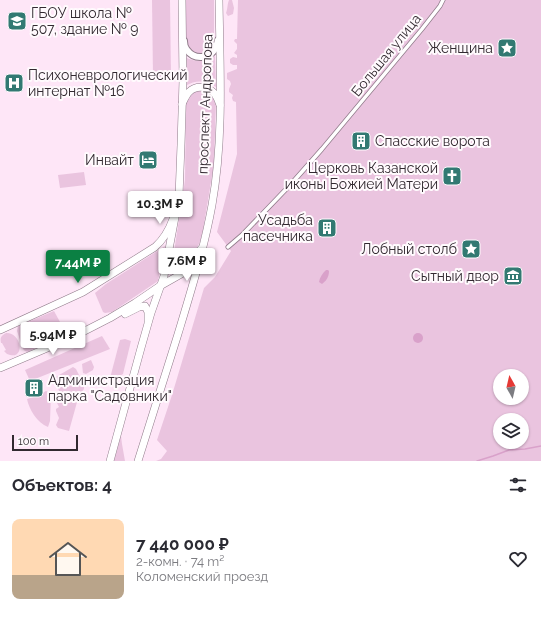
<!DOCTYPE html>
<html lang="ru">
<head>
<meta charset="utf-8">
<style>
	:root { --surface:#fff; --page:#f7f7f7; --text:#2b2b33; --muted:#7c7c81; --line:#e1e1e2; --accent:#0b8043 }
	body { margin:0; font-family:Raleway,sans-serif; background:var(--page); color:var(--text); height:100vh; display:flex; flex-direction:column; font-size:15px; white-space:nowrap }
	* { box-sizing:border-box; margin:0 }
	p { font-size:13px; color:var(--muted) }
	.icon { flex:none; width:22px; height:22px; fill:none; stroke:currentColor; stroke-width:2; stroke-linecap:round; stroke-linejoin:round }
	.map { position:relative; height:461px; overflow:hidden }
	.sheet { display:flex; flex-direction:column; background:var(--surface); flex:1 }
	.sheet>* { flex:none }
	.needle { width:26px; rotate:352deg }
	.buttons { position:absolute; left:493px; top:369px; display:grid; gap:8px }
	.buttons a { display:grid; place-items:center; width:36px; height:36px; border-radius:50%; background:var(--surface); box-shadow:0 1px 3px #0004; font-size:20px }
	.scale { position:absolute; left:12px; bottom:10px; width:66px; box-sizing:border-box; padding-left:4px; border:2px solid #322930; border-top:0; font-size:11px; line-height:14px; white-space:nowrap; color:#322930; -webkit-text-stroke:3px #fffafd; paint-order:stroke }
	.price { position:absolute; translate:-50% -34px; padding:0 9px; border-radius:4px; background:#fff; color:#222; font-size:13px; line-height:26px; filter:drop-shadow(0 1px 2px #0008) }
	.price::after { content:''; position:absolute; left:50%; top:24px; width:12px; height:9px; margin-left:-6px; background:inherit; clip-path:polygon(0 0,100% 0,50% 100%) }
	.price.active { background:var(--accent); color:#fff }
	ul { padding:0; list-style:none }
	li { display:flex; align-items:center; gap:12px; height:100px; padding:0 12px }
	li+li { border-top:1px solid var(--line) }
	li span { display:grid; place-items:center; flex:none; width:112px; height:80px; border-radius:8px; color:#555 }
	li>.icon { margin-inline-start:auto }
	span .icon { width:48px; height:48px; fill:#fffc; stroke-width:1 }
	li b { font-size:17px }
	h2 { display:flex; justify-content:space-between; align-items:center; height:48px; padding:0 12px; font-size:17px }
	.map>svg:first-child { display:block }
	.green { fill:#eac4df; fill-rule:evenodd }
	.water { fill:#d9a1ca }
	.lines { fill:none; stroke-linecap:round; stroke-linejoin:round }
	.stream { stroke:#d9a1ca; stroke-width:1.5 }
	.pedestrian-casing { stroke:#907b8a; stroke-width:5 }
	.tertiary-casing { stroke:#907b8a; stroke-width:8 }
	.secondary-casing { stroke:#907b8a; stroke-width:8 }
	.primary-casing { stroke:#907b8a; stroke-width:8 }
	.pedestrian { stroke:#fff; stroke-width:3.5 }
	.tertiary { stroke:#fff; stroke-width:6 }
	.secondary { stroke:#fff; stroke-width:7 }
	.primary { stroke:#fff; stroke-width:7 }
	.labels { text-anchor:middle; stroke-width:4; stroke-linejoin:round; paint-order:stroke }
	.poi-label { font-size:14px; fill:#322930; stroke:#fffafd; text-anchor:end }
	.street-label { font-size:14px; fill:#322930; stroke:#fffafd }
</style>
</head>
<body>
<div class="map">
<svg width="541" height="461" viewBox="0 0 541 461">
	<rect width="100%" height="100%" fill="#fee6f7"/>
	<g class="green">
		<path d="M 152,0 L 170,0 L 171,77 L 153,77 Z"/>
		<path d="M 185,0 L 214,0 L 214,41 L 211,49 L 204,54 L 199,54 L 194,53 L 188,47 L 186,42 Z"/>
		<path d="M 229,0 L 232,0 L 234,8 L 233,14 L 228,16 L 226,13 C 228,8 227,5 229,0 Z"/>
		<path d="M 238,0 L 541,0 L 541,461 L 156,461 L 161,459 L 167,451 L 157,440 L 172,395 L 204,288 L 215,277 L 231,251 L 217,232 L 237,154 L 236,102 L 233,101 L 232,98 L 233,95 L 229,92 L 229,89 L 231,84 L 230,81 L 227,79 L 227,73 L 237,69 L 237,65 L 233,65 L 230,63 L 230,59 L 233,57 L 237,58 L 237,55 L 234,53 L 237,49 L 237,44 L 234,41 L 235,39 L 237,39 ZM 500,376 L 522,376 L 522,398 L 500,398 ZM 500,420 L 522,420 L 522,442 L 500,442 Z"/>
		<path d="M 215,56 L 216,87 C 204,80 197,80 185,86 L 185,57 C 196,63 205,62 215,56 Z"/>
		<path d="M 200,90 L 212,94 L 216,101 L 214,164 L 203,230 L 200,242 L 193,254 L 182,263 L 176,262 L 174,252 L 185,180 L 186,101 L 191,93 Z"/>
		<path d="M 84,172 L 86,185 L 60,188 L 58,175 Z"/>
		<path d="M 165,246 L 158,281 L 112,312 L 105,313 L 103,312 L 95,293 L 106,284 Z"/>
		<path d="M 54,311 L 66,333 L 28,352 L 25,351 L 23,349 L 17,331 L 18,326 Z"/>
		<path d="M 6,333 C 22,332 26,362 7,354 L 4,351 L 6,350 L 2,343 L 1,343 C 0,337 1,336 6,333 Z"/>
		<path d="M 102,336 L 110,349 L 30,381 L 25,370 Z"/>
		<path d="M 125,339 L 131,341 L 123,374 L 109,382 L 120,340 Z"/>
		<path d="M 91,360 L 94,367 L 93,370 L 86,374 L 83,373 L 82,364 Z"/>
		<path d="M 73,367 L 76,369 L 84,385 L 84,389 L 79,395 L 69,431 L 58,428 L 56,425 L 59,418 L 56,411 L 56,409 L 59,407 L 55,399 L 56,397 L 61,394 L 53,380 L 54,378 Z"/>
		<path d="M 46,391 L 51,393 L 50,421 L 48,427 C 37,423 29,409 27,399 L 37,396 Z"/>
		<path d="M 121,436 L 122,444 L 125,461 L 114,461 Z"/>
	</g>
	<g class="water">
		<path d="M 326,270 L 328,270 L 329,271 C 329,277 326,281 322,284 L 319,282 C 320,277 322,274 326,270 Z"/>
		<circle cx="418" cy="338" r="5"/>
	</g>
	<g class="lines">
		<path class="stream" d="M 477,461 L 493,456 L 509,450 L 525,449 L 541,446"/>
		<g class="pedestrian-casing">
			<path id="pedestrian" d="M 228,247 L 242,235 L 292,183 L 322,149 L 422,29 L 440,6 L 443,0"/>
		</g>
		<g class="tertiary-casing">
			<path id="tertiary" d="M 184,41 C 184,45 185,48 187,50 C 194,60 209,59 215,49 C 217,46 217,43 218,40"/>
		</g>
		<g class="secondary-casing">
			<g id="secondary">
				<path d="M 182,104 C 184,100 186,95 189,92 C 196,85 208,86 215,94 C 217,97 219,102 220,105"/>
				<path d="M 125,314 L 139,307 L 145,306 L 148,312 L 148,321"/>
				<path d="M 0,330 L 83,292 L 155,247 C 164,239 169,230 173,219"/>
				<path d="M 0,368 L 73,337 L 110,318 L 135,303 L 160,286 L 190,269 L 200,259"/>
			</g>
		</g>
		<g class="primary-casing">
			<g id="primary">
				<path d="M 171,253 C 174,280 194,257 202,248"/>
				<path d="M 110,461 L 141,348 L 151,313 L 164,276 L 179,196 L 181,145 L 183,80 L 182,0"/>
				<path d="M 138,461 C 151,419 165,376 178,334 C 191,291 204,249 212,205 C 224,138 220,68 219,0"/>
			</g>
		</g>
		<use href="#pedestrian" class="pedestrian"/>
		<use href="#tertiary" class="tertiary"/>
		<use href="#secondary" class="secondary"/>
		<use href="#primary" class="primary"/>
	</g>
	<defs>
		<g id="school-square" transform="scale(1)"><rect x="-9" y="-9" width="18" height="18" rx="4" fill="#327972" stroke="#fffafd"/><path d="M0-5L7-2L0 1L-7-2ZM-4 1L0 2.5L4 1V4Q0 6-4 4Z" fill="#fff"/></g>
		<g id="sight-square" transform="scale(1)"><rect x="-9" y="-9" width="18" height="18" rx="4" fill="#327972" stroke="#fffafd"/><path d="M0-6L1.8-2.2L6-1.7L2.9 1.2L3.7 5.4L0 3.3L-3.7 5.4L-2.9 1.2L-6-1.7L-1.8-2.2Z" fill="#fff"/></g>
		<g id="hospital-square" transform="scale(1)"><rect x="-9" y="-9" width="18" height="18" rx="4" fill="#327972" stroke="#fffafd"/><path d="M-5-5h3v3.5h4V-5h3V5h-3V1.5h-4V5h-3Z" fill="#fff"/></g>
		<g id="building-square" transform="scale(1)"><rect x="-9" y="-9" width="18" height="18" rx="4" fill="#327972" stroke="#fffafd"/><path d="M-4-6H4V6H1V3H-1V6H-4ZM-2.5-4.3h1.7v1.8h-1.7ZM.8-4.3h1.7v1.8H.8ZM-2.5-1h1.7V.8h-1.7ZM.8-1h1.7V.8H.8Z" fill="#fff"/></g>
		<g id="hotel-square" transform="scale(1)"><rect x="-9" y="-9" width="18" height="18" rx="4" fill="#327972" stroke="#fffafd"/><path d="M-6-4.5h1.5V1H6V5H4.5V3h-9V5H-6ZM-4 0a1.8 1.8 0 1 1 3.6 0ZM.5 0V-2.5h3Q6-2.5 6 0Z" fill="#fff"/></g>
		<g id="church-square" transform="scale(1)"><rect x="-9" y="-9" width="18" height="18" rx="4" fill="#327972" stroke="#fffafd"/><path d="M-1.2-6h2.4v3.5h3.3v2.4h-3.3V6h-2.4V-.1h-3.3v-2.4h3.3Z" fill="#fff"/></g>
		<g id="museum-square" transform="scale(1)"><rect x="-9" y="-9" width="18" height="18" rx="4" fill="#327972" stroke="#fffafd"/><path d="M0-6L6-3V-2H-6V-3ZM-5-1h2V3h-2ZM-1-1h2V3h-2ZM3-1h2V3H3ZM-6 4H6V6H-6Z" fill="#fff"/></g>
	</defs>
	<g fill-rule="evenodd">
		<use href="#school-square" x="17" y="21"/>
		<use href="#sight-square" x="507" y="48"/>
		<use href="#hospital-square" x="14" y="83"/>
		<use href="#building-square" x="361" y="141"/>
		<use href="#hotel-square" x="148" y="160"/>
		<use href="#church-square" x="452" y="176"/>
		<use href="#building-square" x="327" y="228"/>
		<use href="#sight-square" x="471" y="249"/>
		<use href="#museum-square" x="513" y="276"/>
		<use href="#building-square" x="34" y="388"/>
	</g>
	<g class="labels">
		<g class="poi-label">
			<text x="31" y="18" text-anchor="start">ГБОУ школа №<tspan x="31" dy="16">507, здание № 9</tspan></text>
			<text x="493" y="53">Женщина</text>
			<text x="28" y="80" text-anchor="start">Психоневрологический<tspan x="28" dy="16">интернат №16</tspan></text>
			<text x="375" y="146" text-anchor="start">Спасские ворота</text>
			<text x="134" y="165">Инвайт</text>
			<text x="438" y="173">Церковь Казанской<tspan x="438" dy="16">иконы Божией Матери</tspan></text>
			<text x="313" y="225">Усадьба<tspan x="313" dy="16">пасечника</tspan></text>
			<text x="457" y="254">Лобный столб</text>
			<text x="499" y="281">Сытный двор</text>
			<text x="48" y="385" text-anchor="start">Администрация<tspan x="48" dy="16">парка "Садовники"</tspan></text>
		</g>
		<g class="street-label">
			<text transform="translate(386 55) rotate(-51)" y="5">Большая улица</text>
			<text transform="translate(205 104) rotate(-88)" y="5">проспект Андропова</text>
		</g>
	</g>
</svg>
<div class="buttons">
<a><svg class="needle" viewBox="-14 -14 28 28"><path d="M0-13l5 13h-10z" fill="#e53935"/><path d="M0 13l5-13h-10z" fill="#7c7c81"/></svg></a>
<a><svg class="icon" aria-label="layers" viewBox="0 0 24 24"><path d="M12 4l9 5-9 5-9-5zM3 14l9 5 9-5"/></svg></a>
</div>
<div class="scale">100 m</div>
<b class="price" style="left:160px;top:225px">10.3M ₽</b>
<b class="price" style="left:187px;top:282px">7.6M ₽</b>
<b class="price active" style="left:78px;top:284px">7.44M ₽</b>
<b class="price" style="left:53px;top:356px">5.94M ₽</b>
</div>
<section class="sheet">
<h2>Объектов: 4<svg class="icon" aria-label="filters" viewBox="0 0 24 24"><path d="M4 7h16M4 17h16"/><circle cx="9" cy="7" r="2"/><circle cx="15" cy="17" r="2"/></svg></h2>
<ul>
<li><span style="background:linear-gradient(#ffd9b3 70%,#b9a48a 0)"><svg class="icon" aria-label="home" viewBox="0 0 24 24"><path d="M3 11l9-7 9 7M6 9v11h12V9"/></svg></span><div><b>7 440 000 ₽</b><p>2-комн. · 74 m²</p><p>Коломенский проезд</p></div><svg class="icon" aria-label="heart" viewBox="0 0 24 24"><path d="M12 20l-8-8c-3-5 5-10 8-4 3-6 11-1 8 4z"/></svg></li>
</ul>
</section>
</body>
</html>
